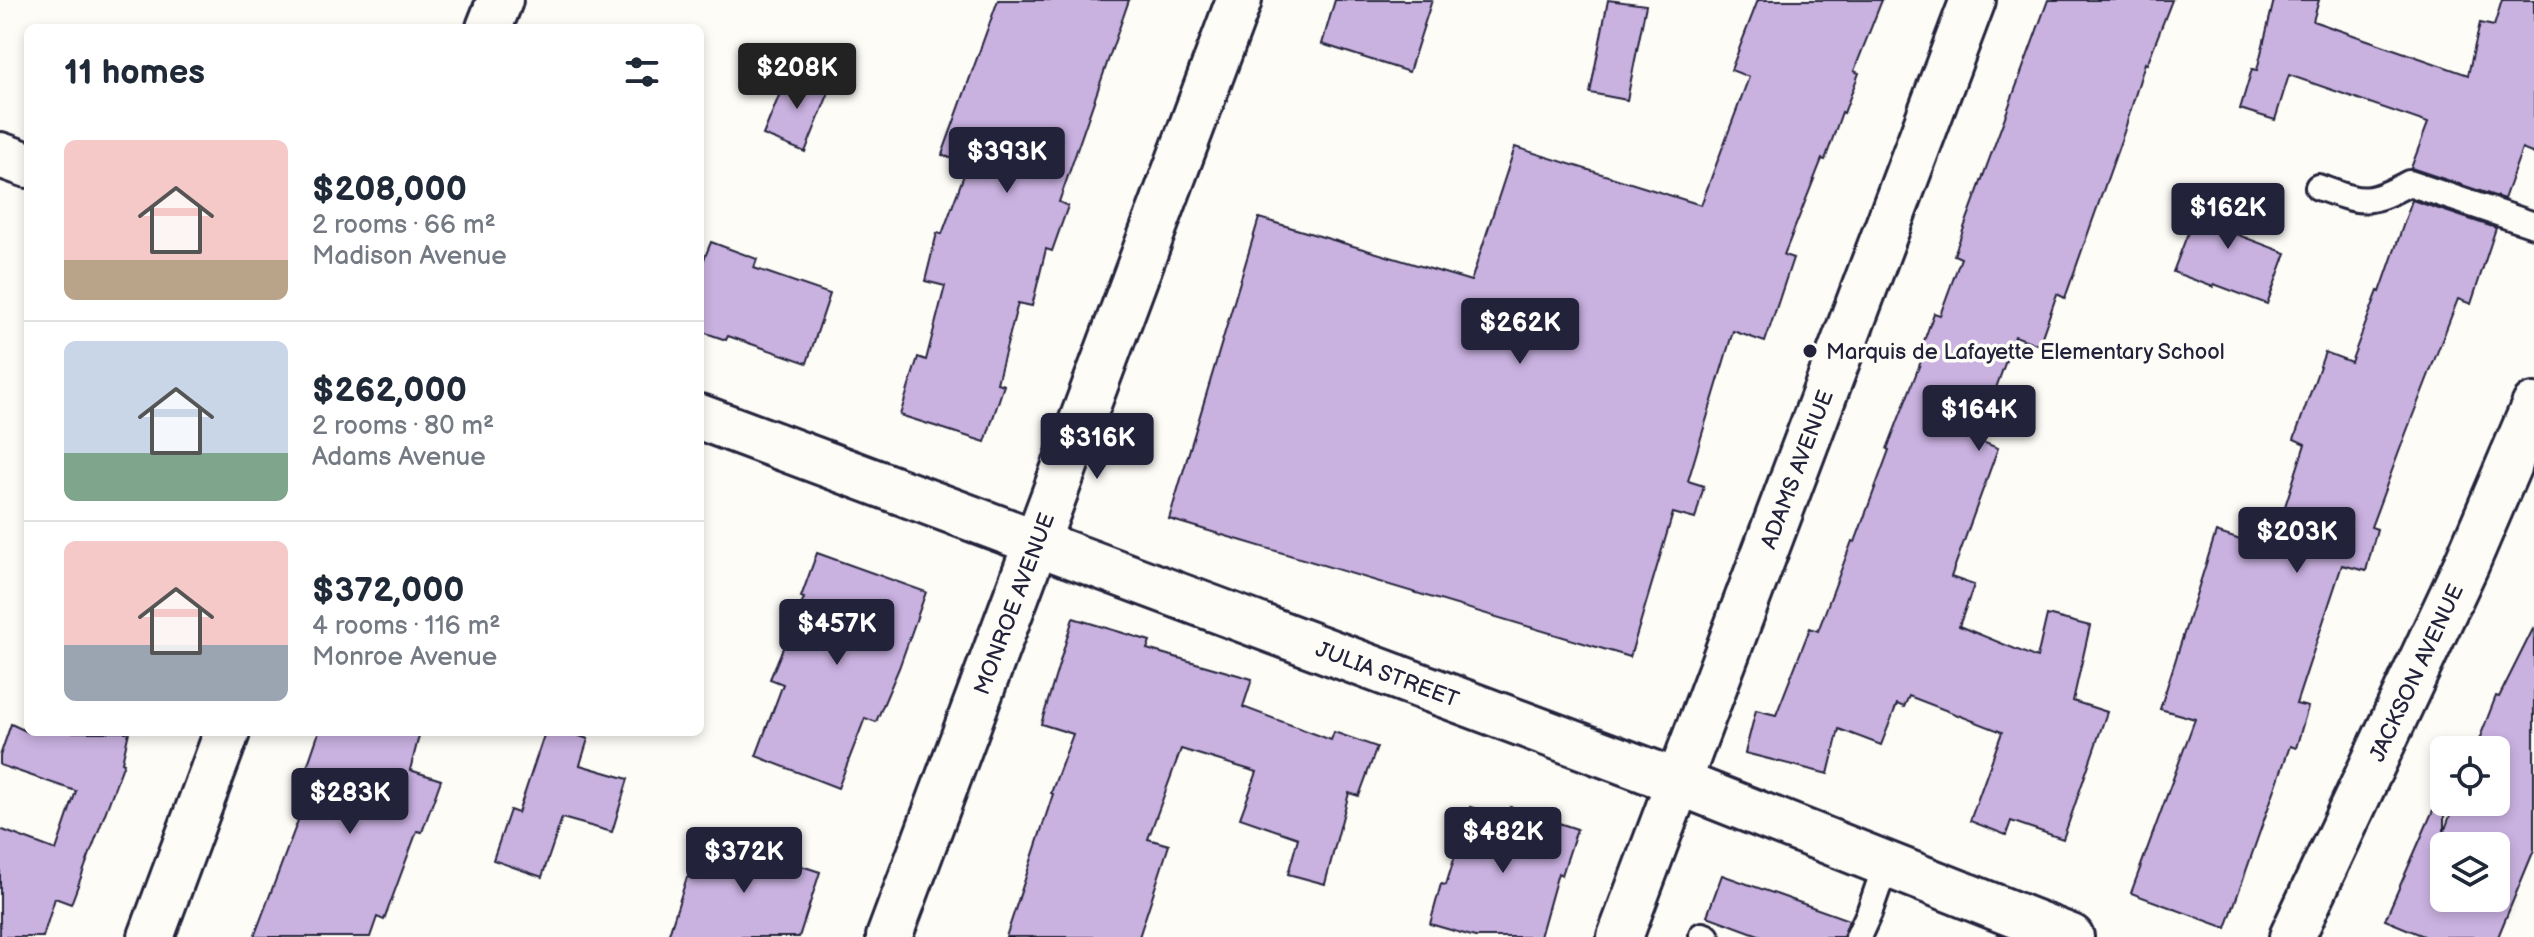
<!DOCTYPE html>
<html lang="en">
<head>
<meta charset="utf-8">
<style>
	:root { --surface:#fff; --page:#f6f6f7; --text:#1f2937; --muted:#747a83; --line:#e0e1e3; --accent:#22223b }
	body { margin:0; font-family:"Balsamiq Sans",sans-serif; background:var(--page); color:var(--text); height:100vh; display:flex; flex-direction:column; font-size:30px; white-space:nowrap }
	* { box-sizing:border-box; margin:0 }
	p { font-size:26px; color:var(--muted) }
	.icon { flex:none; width:44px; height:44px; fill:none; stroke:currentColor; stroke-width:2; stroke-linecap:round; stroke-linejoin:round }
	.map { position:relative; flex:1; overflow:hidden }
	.sheet { position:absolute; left:24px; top:24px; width:680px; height:712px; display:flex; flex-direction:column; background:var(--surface); border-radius:12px; box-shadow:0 4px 12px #0003 }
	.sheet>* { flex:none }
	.tools { position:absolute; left:2430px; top:736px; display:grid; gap:16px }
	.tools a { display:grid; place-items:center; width:80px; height:80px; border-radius:12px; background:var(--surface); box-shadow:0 4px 12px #0003; font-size:40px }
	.price { position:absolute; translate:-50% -68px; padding:0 18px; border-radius:8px; background:var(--accent); color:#fff; font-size:26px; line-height:52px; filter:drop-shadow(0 2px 4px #0008) }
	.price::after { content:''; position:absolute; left:50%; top:48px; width:24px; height:18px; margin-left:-12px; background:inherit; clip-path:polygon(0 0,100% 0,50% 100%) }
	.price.selected { background:#222; color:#fff }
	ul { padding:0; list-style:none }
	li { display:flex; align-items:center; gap:24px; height:200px; padding:0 40px }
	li+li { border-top:2px solid var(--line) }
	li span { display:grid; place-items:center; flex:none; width:224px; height:160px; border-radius:12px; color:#555 }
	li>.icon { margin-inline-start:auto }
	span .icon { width:96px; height:96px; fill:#fffc; stroke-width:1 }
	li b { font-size:34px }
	h2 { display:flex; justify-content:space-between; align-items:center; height:96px; padding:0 40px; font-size:34px }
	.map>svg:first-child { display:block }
	.building { fill:#c9b1e0; stroke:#22223b; stroke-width:2; fill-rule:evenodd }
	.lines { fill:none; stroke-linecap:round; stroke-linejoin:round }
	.service-casing { stroke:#22223b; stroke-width:30 }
	.minor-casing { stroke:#22223b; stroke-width:50 }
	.service { stroke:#fdfcf7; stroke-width:24 }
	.minor { stroke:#fdfcf7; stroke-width:44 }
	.poi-dot { fill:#22223b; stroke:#fdfcf7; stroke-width:3 }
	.labels { text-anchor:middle; stroke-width:7; stroke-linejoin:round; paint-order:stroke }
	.poi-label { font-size:22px; fill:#22223b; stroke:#fdfcf7; text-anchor:start }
	.street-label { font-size:22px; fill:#22223b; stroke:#fdfcf7 }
</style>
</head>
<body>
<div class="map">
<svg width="2534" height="937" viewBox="0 0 2534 937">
	<rect width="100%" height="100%" fill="#fdfcf7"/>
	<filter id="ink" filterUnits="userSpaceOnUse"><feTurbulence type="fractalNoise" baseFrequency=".0125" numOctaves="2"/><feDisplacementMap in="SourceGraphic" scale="16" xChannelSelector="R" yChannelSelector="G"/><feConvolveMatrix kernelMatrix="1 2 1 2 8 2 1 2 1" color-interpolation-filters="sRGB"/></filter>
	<g filter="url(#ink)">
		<g class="building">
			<path d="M 998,0 L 1129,0 L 1059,202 L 1068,206 L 1052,251 L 1046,249 L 1032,306 L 1018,303 L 997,383 L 1004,385 L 985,442 L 900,415 L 918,357 L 926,360 L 945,286 L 925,281 L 937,233 L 942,234 L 968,164 L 942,155 Z"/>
			<path d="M 1335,0 L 1432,0 L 1409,72 L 1322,44 Z"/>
			<path d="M 1608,0 L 1646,5 L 1627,100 L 1590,93 Z"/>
			<path d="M 1758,0 L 1882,0 L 1854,71 L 1859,73 L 1844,113 L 1842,112 L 1825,160 L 1822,159 L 1784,255 L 1793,258 L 1765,342 L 1733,331 L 1688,481 L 1704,486 L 1695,519 L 1673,513 L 1630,657 L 1169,519 L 1259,218 L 1471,281 L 1515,147 L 1701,205 L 1749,77 L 1731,70 Z"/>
			<path d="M 2048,0 L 2172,0 L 2147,64 L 2145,63 L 2124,132 L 2065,298 L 2057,294 L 2039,345 L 2015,336 L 1977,440 L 1998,448 L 1951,577 L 1974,585 L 1959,626 L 2037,658 L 2047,615 L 2090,626 L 2073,701 L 2107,712 L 2063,839 L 2011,821 L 2006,835 L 1970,821 L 2002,732 L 1909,696 L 1904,707 L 1897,704 L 1881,745 L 1839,729 L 1828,774 L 1745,753 L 1756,710 L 1776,715 L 1810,628 L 1818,631 L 1852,541 L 1855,542 L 1889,450 L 1887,449 L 1923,356 L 1919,355 L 1934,313 L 1940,315 L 1961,258 L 1954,255 Z"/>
			<path d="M 2274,0 L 2319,0 L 2313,21 L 2468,75 L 2480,23 L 2494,26 L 2502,0 L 2534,0 L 2534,154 L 2522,149 L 2504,199 L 2411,168 L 2428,123 L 2289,75 L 2275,120 L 2240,109 L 2252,69 L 2257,70 Z"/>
			<path d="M 789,71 L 831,87 L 805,152 L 763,135 Z"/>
			<path d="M 2212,185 L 2247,198 L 2233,233 L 2286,253 L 2267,304 L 2214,284 L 2213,287 L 2173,272 L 2191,225 L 2196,227 Z"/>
			<path d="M 2412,200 L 2496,228 L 2471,304 L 2458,299 L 2406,433 L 2371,527 L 2377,529 L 2366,571 L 2342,565 L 2296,704 L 2308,707 L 2296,748 L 2290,746 L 2226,928 L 2131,893 L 2195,719 L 2160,709 L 2216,532 L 2271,550 L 2305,444 L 2294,439 L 2325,352 L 2351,362 L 2378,291 L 2380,292 Z"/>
			<path d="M 711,242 L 757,259 L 754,268 L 830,294 L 807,363 L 728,336 L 726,340 L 700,331 L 700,269 Z"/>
			<path d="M 817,553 L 926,592 L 899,668 L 876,722 L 865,718 L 838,788 L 756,756 L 783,684 L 770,679 L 804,598 L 801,597 Z"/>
			<path d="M 1073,618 L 1150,641 L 1147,649 L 1252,679 L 1243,707 L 1331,740 L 1334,732 L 1377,747 L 1359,796 L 1349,793 L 1325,884 L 1288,874 L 1298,838 L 1240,818 L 1257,772 L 1181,749 L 1148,839 L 1169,845 L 1139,937 L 1006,937 L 1053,794 L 1051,793 L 1073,734 L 1041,724 Z"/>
			<path d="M 2534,627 L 2534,850 L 2498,937 L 2426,937 L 2385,920 L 2444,785 L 2444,832 L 2455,802 L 2496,802 L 2496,750 L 2475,750 L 2496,696 L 2499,697 ZM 2444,846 L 2496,846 L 2496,898 L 2444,898 Z"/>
			<path d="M 11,724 L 28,732 L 129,732 L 122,762 L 124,763 L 71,904 L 55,898 L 43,937 L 0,937 L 0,829 L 56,850 L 76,791 L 0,765 L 0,756 Z"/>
			<path d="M 319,732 L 420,732 L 410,770 L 441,780 L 422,832 L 417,831 L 384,920 L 377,917 L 370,937 L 254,937 L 308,794 L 299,790 Z"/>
			<path d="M 545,732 L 568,732 L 588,739 L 580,765 L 628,779 L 612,832 L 562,818 L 542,877 L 493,860 L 510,810 L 518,813 Z"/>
			<path d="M 1470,807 L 1506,818 L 1510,807 L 1577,829 L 1562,875 L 1558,873 L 1540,937 L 1475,937 L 1430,924 L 1441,884 L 1446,885 Z"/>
			<path d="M 709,836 L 820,872 L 799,937 L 668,937 L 687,877 L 694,879 Z"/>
			<path d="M 1722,875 L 1849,920 L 1843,937 L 1764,937 L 1707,916 Z"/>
		</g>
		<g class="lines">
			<g class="service-casing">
				<g id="service">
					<path d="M 2318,187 C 2363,203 2366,206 2409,183 L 2534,225"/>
					<path d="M 1702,935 L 1707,937"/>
					<path d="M 1858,937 L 1869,913 L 1886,864"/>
				</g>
			</g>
			<g class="minor-casing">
				<g id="minor">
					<path d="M 489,28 L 500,0"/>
					<path d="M 0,155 L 28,165"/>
					<path id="s1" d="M 700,417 L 1678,782 L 2071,937"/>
					<path d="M 151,937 L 227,732"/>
					<path id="s2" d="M 889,937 L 1239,0"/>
					<path id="s3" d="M 1620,937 L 1973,0"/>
					<path id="s4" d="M 2292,937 L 2466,565 L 2534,406"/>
				</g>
			</g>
			<use href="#service" class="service"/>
			<use href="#minor" class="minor"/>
		</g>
	</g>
	<circle class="poi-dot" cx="1810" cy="351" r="8"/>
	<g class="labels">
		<g class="poi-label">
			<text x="1826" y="359">Marquis de Lafayette Elementary School</text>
		</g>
		<g class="street-label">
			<text dy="8" stroke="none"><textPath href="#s3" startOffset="500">ADAMS AVENUE</textPath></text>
			<text dy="8" stroke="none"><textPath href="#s2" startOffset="356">MONROE AVENUE</textPath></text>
			<text dy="8" stroke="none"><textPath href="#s4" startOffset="292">JACKSON AVENUE</textPath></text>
			<text dy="8" stroke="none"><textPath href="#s1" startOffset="734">JULIA STREET</textPath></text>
		</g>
	</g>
</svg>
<div class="tools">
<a><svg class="icon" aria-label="locate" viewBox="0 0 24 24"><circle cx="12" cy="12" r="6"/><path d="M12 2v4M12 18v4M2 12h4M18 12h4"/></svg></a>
<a><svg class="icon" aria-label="layers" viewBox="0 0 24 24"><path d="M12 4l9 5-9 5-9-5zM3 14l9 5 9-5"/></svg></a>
</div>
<b class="price selected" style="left:797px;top:111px">$208K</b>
<b class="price" style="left:1007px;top:195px">$393K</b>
<b class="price" style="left:2228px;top:251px">$162K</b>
<b class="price" style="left:1520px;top:366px">$262K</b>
<b class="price" style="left:1979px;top:453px">$164K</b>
<b class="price" style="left:1097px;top:481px">$316K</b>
<b class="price" style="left:2297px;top:575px">$203K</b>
<b class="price" style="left:837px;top:667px">$457K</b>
<b class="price" style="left:350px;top:836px">$283K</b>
<b class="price" style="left:1503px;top:875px">$482K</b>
<b class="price" style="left:744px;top:895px">$372K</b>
<section class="sheet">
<h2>11 homes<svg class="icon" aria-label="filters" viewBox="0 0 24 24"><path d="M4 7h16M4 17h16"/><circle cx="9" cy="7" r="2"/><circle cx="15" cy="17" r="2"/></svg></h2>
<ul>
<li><span style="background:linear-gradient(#f6c9c9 75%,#b9a48a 0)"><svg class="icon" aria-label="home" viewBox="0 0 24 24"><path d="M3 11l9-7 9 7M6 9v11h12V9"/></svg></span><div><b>$208,000</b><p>2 rooms · 66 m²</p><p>Madison Avenue</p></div></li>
<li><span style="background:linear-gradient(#c9d6e8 70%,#7fa58c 0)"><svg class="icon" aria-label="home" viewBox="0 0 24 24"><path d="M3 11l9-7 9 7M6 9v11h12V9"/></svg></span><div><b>$262,000</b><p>2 rooms · 80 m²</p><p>Adams Avenue</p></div></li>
<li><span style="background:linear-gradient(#f6c9c9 65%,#9aa5b1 0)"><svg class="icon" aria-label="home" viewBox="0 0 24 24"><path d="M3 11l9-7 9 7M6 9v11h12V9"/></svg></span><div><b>$372,000</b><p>4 rooms · 116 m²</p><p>Monroe Avenue</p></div></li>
</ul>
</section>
</div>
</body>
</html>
